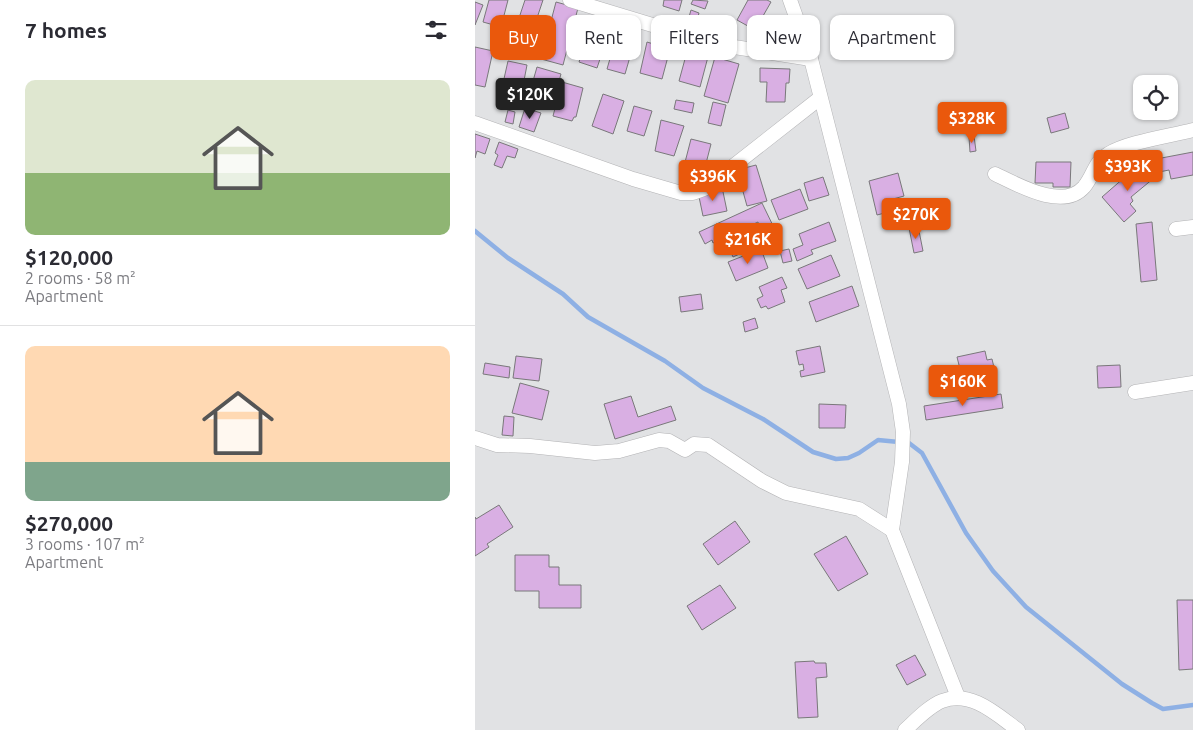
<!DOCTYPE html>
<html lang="en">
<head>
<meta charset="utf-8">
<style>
	:root { --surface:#fff; --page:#f2f2f3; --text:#2b2b33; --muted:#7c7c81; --line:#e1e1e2; --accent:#ea580c }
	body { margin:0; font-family:Ubuntu,sans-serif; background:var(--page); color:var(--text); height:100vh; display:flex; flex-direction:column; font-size:19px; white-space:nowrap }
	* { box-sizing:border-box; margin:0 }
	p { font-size:16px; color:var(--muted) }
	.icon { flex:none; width:28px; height:28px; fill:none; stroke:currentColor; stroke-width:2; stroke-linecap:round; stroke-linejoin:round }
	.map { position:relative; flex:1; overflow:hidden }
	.side { display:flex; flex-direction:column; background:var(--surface); width:475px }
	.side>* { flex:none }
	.banner { position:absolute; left:15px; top:15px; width:475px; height:45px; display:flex; gap:10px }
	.fabs { position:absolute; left:658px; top:75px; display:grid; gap:10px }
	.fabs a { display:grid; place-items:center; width:45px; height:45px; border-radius:10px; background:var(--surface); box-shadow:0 1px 4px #0004; font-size:25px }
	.price { position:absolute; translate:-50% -42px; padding:0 11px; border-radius:5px; background:var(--accent); color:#fff; font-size:16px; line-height:32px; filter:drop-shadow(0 1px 2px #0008) }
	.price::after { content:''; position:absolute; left:50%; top:30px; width:15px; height:11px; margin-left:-8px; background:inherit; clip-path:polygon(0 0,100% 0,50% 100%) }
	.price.active { background:#222; color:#fff }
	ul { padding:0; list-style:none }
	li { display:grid; align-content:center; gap:10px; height:265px; padding:0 25px }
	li+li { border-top:1px solid var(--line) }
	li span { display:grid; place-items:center; height:155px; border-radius:10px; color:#555 }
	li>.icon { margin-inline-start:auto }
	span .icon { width:90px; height:90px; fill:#fffc; stroke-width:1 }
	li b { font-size:21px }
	h2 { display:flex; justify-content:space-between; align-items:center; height:60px; padding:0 25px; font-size:21px }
	.chip { padding:0 18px; border-radius:10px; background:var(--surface); box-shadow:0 1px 4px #0004; font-size:18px; line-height:45px }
	.chip.active { background:var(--accent); color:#fff }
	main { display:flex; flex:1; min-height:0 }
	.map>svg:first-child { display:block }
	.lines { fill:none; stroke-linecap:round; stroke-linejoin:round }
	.stream { stroke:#8eb0e4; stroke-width:4.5 }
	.building { fill:#d9afe3; stroke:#79787a }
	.minor-casing { stroke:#b3b3b5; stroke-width:15 }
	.minor { stroke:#fff; stroke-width:14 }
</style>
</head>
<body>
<main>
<section class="side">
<h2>7 homes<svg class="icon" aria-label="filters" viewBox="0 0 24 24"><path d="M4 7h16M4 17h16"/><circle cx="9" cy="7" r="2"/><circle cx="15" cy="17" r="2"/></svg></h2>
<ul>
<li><span style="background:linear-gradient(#dfe7d0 60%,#8fb573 0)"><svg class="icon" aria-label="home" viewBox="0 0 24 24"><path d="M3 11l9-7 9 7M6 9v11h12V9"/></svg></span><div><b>$120,000</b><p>2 rooms · 58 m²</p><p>Apartment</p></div></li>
<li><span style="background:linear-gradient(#ffd9b3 75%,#7fa58c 0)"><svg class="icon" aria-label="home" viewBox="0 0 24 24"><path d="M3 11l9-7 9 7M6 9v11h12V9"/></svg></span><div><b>$270,000</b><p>3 rooms · 107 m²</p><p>Apartment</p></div></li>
</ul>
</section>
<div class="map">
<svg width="718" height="730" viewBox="0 0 718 730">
	<rect width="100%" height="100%" fill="#e1e2e4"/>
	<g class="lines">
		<path class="stream" d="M 0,231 L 33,258 L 88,294 L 113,317 L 190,361 L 228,388 L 288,419 L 338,452 L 361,459 L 373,458 L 384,453 L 403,440 L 434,443 L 447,453 L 491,533 L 518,571 L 551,607 L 647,684 L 677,703 L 688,709 L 718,705"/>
	</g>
	<g class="building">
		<path d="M 14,0 L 33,0 L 26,27 L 8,22 Z"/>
		<path d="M 50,0 L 68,0 L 58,30 L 42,24 Z"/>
		<path d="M 189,0 L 207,0 L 204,11 L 188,6 Z"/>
		<path d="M 218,0 L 233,1 L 230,9 L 216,4 Z"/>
		<path d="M 273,0 L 292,0 L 296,2 L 280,30 L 262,20 Z"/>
		<path d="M 0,2 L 8,5 L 0,25 Z"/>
		<path d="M 81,2 L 103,8 L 88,65 L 66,59 Z"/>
		<path d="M 216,10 L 224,13 L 222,20 L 214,17 Z"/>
		<path d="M 54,32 L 65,36 L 58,59 L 37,53 L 40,41 L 51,44 Z"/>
		<path d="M 114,32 L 132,38 L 122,68 L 104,62 Z"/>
		<path d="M 141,38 L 159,43 L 150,74 L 132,69 Z"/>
		<path d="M 172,42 L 195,49 L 187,79 L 165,73 Z"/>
		<path d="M 0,47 L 18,51 L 10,87 L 0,85 Z"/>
		<path d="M 213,48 L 234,53 L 225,87 L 204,81 Z"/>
		<path d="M 240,57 L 264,64 L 253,103 L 229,96 Z"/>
		<path d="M 33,61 L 52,65 L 46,96 L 26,92 Z"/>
		<path d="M 62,67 L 86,74 L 78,102 L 54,95 Z"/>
		<path d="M 285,68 L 315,69 L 314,83 L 311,83 L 310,102 L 291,102 L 292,82 L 285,82 Z"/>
		<path d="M 87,82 L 108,88 L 101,117 L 99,117 L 97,121 L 78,116 Z"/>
		<path d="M 128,94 L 149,101 L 138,134 L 117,126 Z"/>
		<path d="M 201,100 L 219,103 L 217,113 L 199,109 Z"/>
		<path d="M 238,102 L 251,105 L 246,126 L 233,123 Z"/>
		<path d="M 159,106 L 177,111 L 169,136 L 152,131 Z"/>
		<path d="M 50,108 L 66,113 L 59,132 L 44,127 Z"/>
		<path d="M 33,110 L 40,112 L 38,124 L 30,122 Z"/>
		<path d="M 590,113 L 594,128 L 576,133 L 572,118 Z"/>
		<path d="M 186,120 L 209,126 L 199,156 L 180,151 Z"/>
		<path d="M 0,134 L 15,139 L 10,154 L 2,151 L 0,158 Z"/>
		<path d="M 499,136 L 501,151 L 495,152 L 494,137 Z"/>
		<path d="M 216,139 L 236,144 L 228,175 L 208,170 Z"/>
		<path d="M 24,142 L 43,149 L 40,158 L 32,156 L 27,168 L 19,165 L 23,155 L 20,153 Z"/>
		<path d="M 718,152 L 718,175 L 696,179 L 694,170 L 679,173 L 676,160 Z"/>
		<path d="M 561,162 L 596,162 L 595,187 L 578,187 L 578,183 L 560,183 Z"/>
		<path d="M 666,163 L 679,178 L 656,197 L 658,201 L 655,204 L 661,211 L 649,222 L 627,197 Z"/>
		<path d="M 281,165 L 292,201 L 272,206 L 262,170 Z"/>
		<path d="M 423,173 L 429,196 L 418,199 L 421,210 L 402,215 L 394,181 Z"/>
		<path d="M 348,177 L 354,195 L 334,201 L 329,183 Z"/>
		<path d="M 247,187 L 252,211 L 228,216 L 223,192 Z"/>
		<path d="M 325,189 L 333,209 L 304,220 L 296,200 Z"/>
		<path d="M 287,203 L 303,236 L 258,257 L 251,241 L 284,226 L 283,222 L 238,243 L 237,240 L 230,244 L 224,232 Z"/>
		<path d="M 354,222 L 361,241 L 336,250 L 338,254 L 322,261 L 318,249 L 328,245 L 324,234 Z"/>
		<path d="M 677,222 L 682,280 L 666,282 L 661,224 Z"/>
		<path d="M 443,226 L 448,251 L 439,253 L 434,228 Z"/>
		<path d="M 286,249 L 293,268 L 261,281 L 253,262 Z"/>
		<path d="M 314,249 L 317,261 L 308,263 L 305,251 Z"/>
		<path d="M 356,255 L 365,276 L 332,289 L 323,269 Z"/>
		<path d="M 307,277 L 312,288 L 306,290 L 310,302 L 293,309 L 291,306 L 286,308 L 282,299 L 288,296 L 284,287 Z"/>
		<path d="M 377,286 L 384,306 L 341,322 L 334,302 Z"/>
		<path d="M 226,294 L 228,309 L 206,312 L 204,297 Z"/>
		<path d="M 280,318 L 283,328 L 270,332 L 268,322 Z"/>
		<path d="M 345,346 L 350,372 L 326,377 L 325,371 L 329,370 L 328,364 L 324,365 L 321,351 Z"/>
		<path d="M 510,351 L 512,360 L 517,359 L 521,376 L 488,381 L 482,357 Z"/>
		<path d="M 41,356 L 67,359 L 64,381 L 38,378 Z"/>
		<path d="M 10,363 L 35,367 L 34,378 L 8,374 Z"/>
		<path d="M 645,365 L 646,387 L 623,388 L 622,366 Z"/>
		<path d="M 45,383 L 74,391 L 67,420 L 37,413 Z"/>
		<path d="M 526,394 L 528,408 L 451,420 L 449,406 Z"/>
		<path d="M 156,396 L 163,417 L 196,406 L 201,420 L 140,439 L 129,404 Z"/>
		<path d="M 344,404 L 371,405 L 370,428 L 344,428 Z"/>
		<path d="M 29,416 L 39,417 L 38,436 L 27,435 Z"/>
		<path d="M 24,505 L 38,527 L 12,544 L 14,547 L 0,556 L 0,517 L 1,519 Z"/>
		<path d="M 260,521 L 275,542 L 243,565 L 228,544 Z"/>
		<path d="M 371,536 L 393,574 L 363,591 L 339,554 Z"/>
		<path d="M 40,555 L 74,555 L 74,567 L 84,567 L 84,585 L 106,585 L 106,608 L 64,608 L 64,591 L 40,591 Z"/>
		<path d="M 245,585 L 261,608 L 227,630 L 212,606 Z"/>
		<path d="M 702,600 L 718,600 L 718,669 L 704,670 Z"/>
		<path d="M 440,655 L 451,675 L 432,685 L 421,665 Z"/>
		<path d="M 339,661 L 340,663 L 351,663 L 352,677 L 341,678 L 343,717 L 323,718 L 320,662 Z"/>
	</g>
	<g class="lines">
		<g class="minor-casing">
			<g id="minor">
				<path d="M 95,0 L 240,44 L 336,59"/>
				<path d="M 315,0 L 336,59 L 424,404 L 428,432 L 427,462 L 417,530 L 483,697"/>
				<path d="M 0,123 L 158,179 L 206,193 L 218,193 L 229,189 L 345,98"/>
				<path d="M 520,174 C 543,185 588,211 609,187 C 619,175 619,162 633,154 C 652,142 695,136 718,130"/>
				<path d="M 701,229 L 718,227"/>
				<path d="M 660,392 L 718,383"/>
				<path d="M 0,438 L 22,445 L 55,446 L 120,453 L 144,451 L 184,440 L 194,441 L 210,450 L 219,444 L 233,445 L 287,481 L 311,493 L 384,509 L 417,530"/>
				<path d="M 430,730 C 440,721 454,706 467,701 C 496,690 521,714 543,730"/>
			</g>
		</g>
		<use href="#minor" class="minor"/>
	</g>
</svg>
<div class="fabs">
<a><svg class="icon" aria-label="locate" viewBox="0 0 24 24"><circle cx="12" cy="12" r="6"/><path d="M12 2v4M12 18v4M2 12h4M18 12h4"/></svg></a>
</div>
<b class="price active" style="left:55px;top:120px">$120K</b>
<b class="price" style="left:497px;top:144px">$328K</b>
<b class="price" style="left:653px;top:192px">$393K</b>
<b class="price" style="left:238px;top:202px">$396K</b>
<b class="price" style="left:441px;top:240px">$270K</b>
<b class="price" style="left:273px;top:265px">$216K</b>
<b class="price" style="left:488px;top:407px">$160K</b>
<div class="banner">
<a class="chip active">Buy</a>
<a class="chip">Rent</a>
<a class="chip">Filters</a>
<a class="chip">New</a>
<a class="chip">Apartment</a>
</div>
</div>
</main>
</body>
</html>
